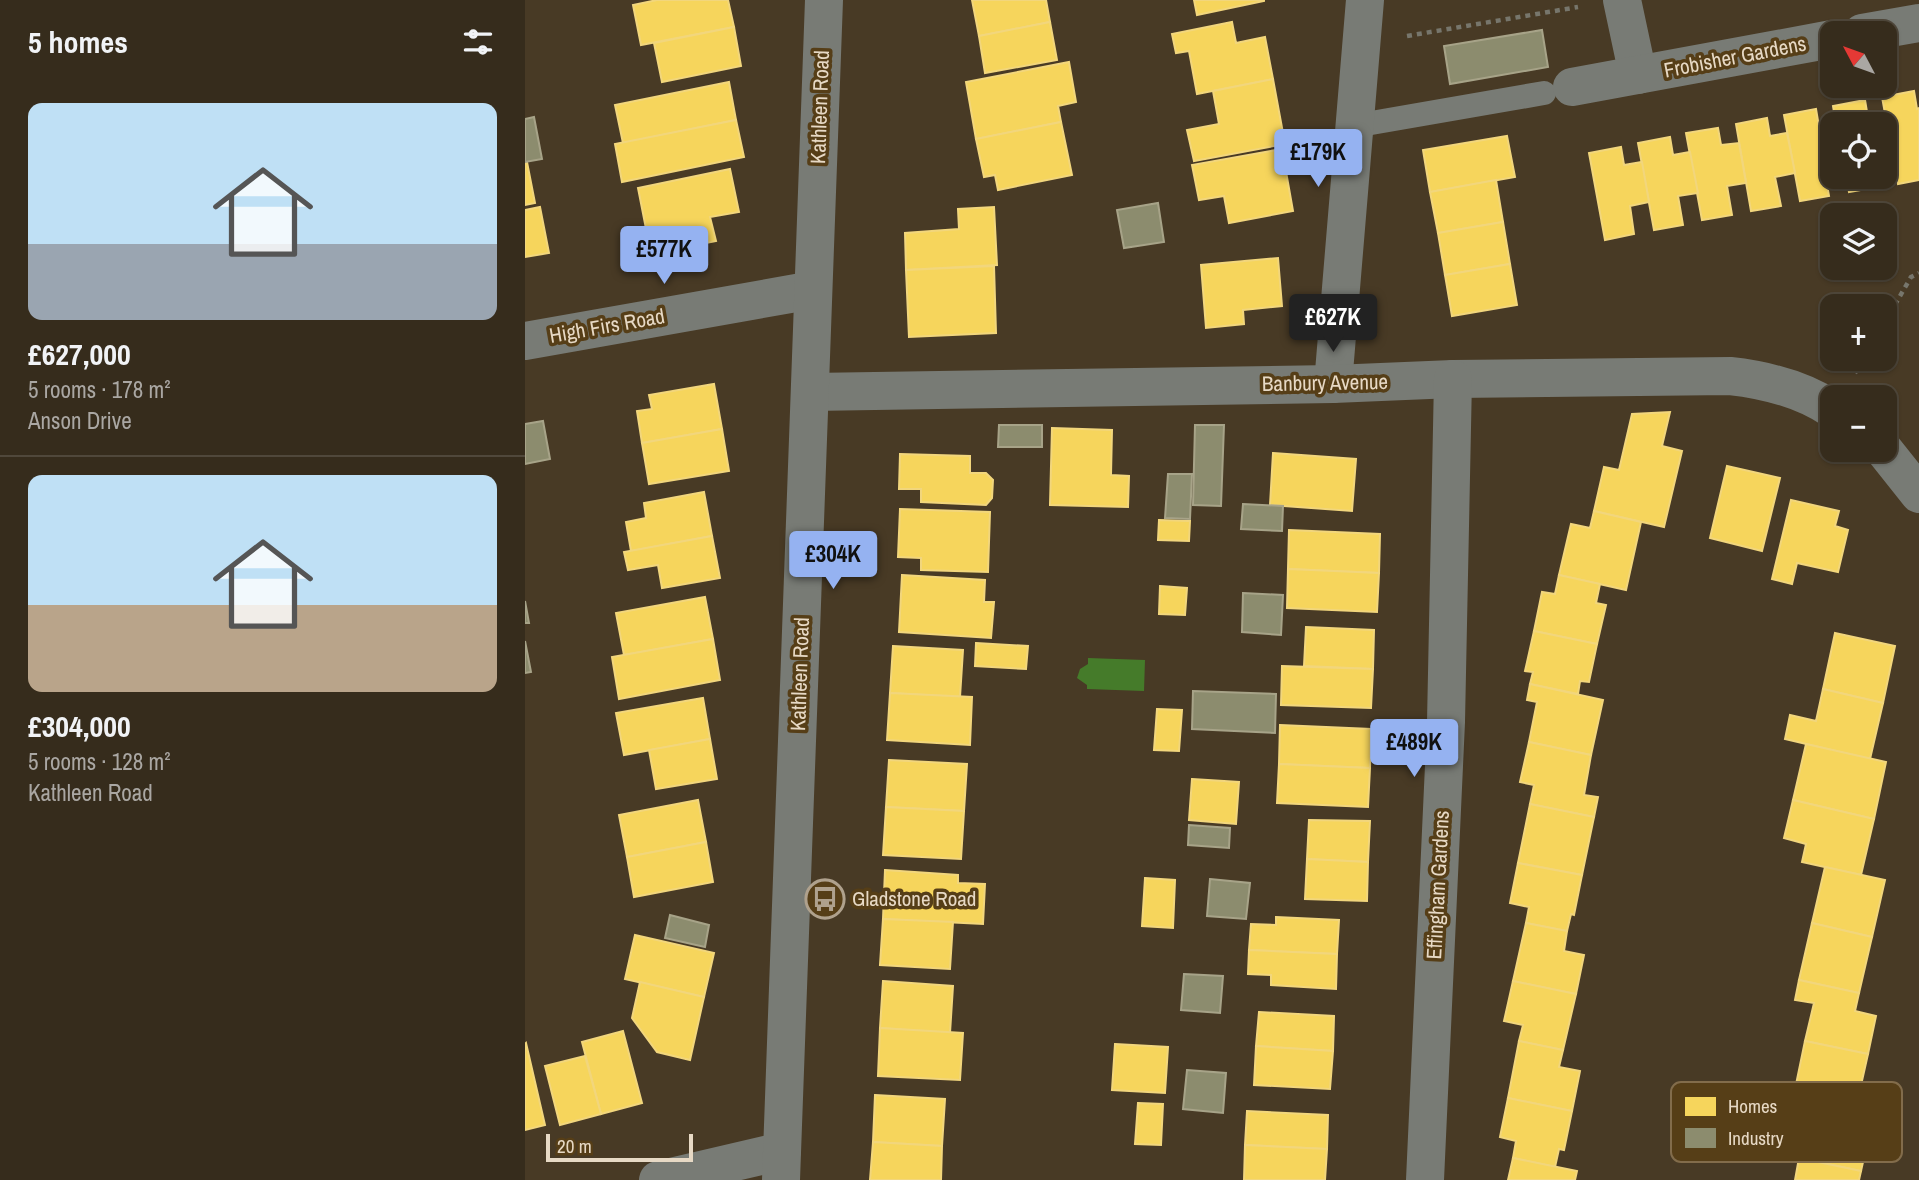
<!DOCTYPE html>
<html lang="en">
<head>
<meta charset="utf-8">
<style>
	:root { --surface:#362c1c; --page:#413829; --text:#f1f3f6; --muted:#aaa7a3; --line:#50483b; --accent:#95b2f1 }
	body { margin:0; font-family:"Archivo Narrow",sans-serif; background:var(--page); color:var(--text); height:100vh; display:flex; flex-direction:column; font-size:26px; white-space:nowrap }
	* { box-sizing:border-box; margin:0 }
	p { font-size:23px; color:var(--muted) }
	.icon { flex:none; width:38px; height:38px; fill:none; stroke:currentColor; stroke-width:2; stroke-linecap:round; stroke-linejoin:round }
	.map { position:relative; flex:1; overflow:hidden }
	.side { display:flex; flex-direction:column; background:var(--surface); width:525px }
	.side>* { flex:none }
	.needle { width:46px; rotate:311deg }
	.fabs { position:absolute; left:1295px; top:21px; display:grid; gap:14px }
	.fabs a { display:grid; place-items:center; width:77px; height:77px; border-radius:14px; background:var(--surface); box-shadow:0 2px 5px #0004,0 0 0 2px var(--line); font-size:35px }
	.scale { position:absolute; left:21px; bottom:18px; width:147px; box-sizing:border-box; padding-left:7px; border:4px solid #e7d9c5; border-top:0; font-size:19px; line-height:24px; white-space:nowrap; color:#e7d9c5; -webkit-text-stroke:5px #563e17; paint-order:stroke }
	.price { position:absolute; translate:-50% -60px; padding:0 16px; border-radius:7px; background:var(--accent); color:#111; font-size:23px; line-height:46px; filter:drop-shadow(0 2px 4px #0008) }
	.price::after { content:''; position:absolute; left:50%; top:42px; width:21px; height:16px; margin-left:-10px; background:inherit; clip-path:polygon(0 0,100% 0,50% 100%) }
	.price.current { background:#222; color:#fff }
	ul { padding:0; list-style:none }
	li { display:grid; align-content:center; gap:14px; height:371px; padding:0 28px }
	li+li { border-top:2px solid var(--line) }
	li span { display:grid; place-items:center; height:217px; border-radius:14px; color:#555 }
	li>.icon { margin-inline-start:auto }
	span .icon { width:126px; height:126px; fill:#fffc; stroke-width:1 }
	li b { font-size:30px }
	h2 { display:flex; justify-content:space-between; align-items:center; height:84px; padding:0 28px; font-size:30px }
	main { display:flex; flex:1; min-height:0 }
	.map>svg:first-child { display:block }
	.water { fill:#457b2a }
	.homes { fill:#f6d55c; stroke:#f2d67c; stroke-width:2 }
	.industry { fill:#8c8c6e; stroke:#a7a388; stroke-width:2 }
	.lines { fill:none; stroke-linecap:round; stroke-linejoin:round }
	.path { stroke:#77766c; stroke-width:4.5; stroke-dasharray:5 5; stroke-linecap:butt }
	.service { stroke:#787b75; stroke-width:24 }
	.minor { stroke:#787b75; stroke-width:38 }
	.labels { text-anchor:middle; stroke-width:7; stroke-linejoin:round; paint-order:stroke }
	.street-label { font-size:21px; fill:#e7d9c5; stroke:#563e17 }
	.poi-label { font-size:21px; fill:#e7d9c5; stroke:#563e17; text-anchor:start }
	.key { fill:#563e17; stroke:#826c4b; stroke-width:2 }
	.key-label { font-size:19px; fill:#e7d9c5 }
</style>
</head>
<body>
<main>
<section class="side">
<h2>5 homes<svg class="icon" aria-label="filters" viewBox="0 0 24 24"><path d="M4 7h16M4 17h16"/><circle cx="9" cy="7" r="2"/><circle cx="15" cy="17" r="2"/></svg></h2>
<ul>
<li><span style="background:linear-gradient(#bfe0f5 65%,#9aa5b1 0)"><svg class="icon" aria-label="home" viewBox="0 0 24 24"><path d="M3 11l9-7 9 7M6 9v11h12V9"/></svg></span><div><b>£627,000</b><p>5 rooms · 178 m²</p><p>Anson Drive</p></div></li>
<li><span style="background:linear-gradient(#bfe0f5 60%,#b9a48a 0)"><svg class="icon" aria-label="home" viewBox="0 0 24 24"><path d="M3 11l9-7 9 7M6 9v11h12V9"/></svg></span><div><b>£304,000</b><p>5 rooms · 128 m²</p><p>Kathleen Road</p></div></li>
</ul>
</section>
<div class="map">
<svg width="1394" height="1180" viewBox="0 0 1394 1180">
	<rect width="100%" height="100%" fill="#483a25"/>
	<path class="water" d="M 563,658 L 620,660 L 619,691 L 562,689 L 562,685 L 552,678 L 555,669 L 563,664 Z"/>
	<g class="homes">
		<path d="M 132,0 L 203,0 L 209,27 L 116,45 L 108,5 Z"/>
		<path d="M 447,0 L 521,0 L 525,22 L 454,36 Z"/>
		<path d="M 669,0 L 739,0 L 739,1 L 672,15 Z"/>
		<path d="M 525,22 L 532,60 L 460,73 L 454,36 Z"/>
		<path d="M 707,22 L 711,43 L 740,37 L 748,79 L 672,94 L 664,51 L 651,53 L 647,34 Z"/>
		<path d="M 209,27 L 216,66 L 137,82 L 129,43 Z"/>
		<path d="M 544,62 L 551,102 L 533,106 L 536,122 L 451,139 L 441,82 Z"/>
		<path d="M 748,79 L 760,144 L 669,161 L 662,130 L 694,124 L 688,91 Z"/>
		<path d="M 204,82 L 211,120 L 98,143 L 90,105 Z"/>
		<path d="M 1389,91 L 1392,109 L 1394,108 L 1394,180 L 1373,184 L 1357,97 Z"/>
		<path d="M 1340,100 L 1343,118 L 1360,115 L 1367,155 L 1360,156 L 1360,124 L 1311,124 L 1308,106 Z"/>
		<path d="M 1291,109 L 1294,127 L 1311,123 L 1311,124 L 1307,124 L 1307,167 L 1299,168 L 1304,196 L 1275,201 L 1259,115 Z"/>
		<path d="M 1242,118 L 1245,136 L 1262,133 L 1270,173 L 1250,177 L 1256,206 L 1226,211 L 1211,124 Z"/>
		<path d="M 211,120 L 219,157 L 97,182 L 90,144 Z"/>
		<path d="M 536,122 L 547,175 L 473,190 L 470,175 L 459,177 L 451,139 Z"/>
		<path d="M 1193,128 L 1196,145 L 1214,143 L 1221,183 L 1202,186 L 1207,215 L 1177,220 L 1161,133 Z"/>
		<path d="M 982,136 L 990,177 L 905,192 L 898,150 Z"/>
		<path d="M 1145,137 L 1148,155 L 1165,152 L 1173,193 L 1153,196 L 1158,225 L 1129,230 L 1113,143 Z"/>
		<path d="M 1096,147 L 1099,165 L 1117,162 L 1124,202 L 1105,206 L 1109,234 L 1080,240 L 1064,153 Z"/>
		<path d="M 757,149 L 768,211 L 704,223 L 699,196 L 674,200 L 667,165 Z"/>
		<path d="M 0,162 L 2,162 L 10,203 L 0,205 Z"/>
		<path d="M 205,169 L 214,212 L 185,217 L 191,241 L 126,254 L 113,188 Z"/>
		<path d="M 1321,177 L 1352,177 L 1353,187 L 1324,192 Z"/>
		<path d="M 971,180 L 978,222 L 913,233 L 905,192 Z"/>
		<path d="M 15,207 L 24,253 L 0,257 L 0,210 Z"/>
		<path d="M 469,207 L 472,265 L 381,270 L 380,233 L 434,229 L 433,209 Z"/>
		<path d="M 978,222 L 985,264 L 920,275 L 913,233 Z"/>
		<path d="M 753,258 L 757,306 L 718,310 L 719,324 L 681,328 L 676,265 Z"/>
		<path d="M 985,264 L 992,305 L 927,316 L 920,275 Z"/>
		<path d="M 469,266 L 471,333 L 384,337 L 381,270 Z"/>
		<path d="M 189,384 L 197,429 L 117,443 L 112,411 L 127,409 L 124,395 Z"/>
		<path d="M 1145,412 L 1137,446 L 1157,451 L 1139,527 L 1069,511 L 1079,467 L 1094,470 L 1107,414 Z"/>
		<path d="M 527,428 L 587,430 L 586,475 L 604,476 L 603,507 L 525,505 Z"/>
		<path d="M 197,429 L 204,471 L 124,484 L 117,443 Z"/>
		<path d="M 748,453 L 831,459 L 827,511 L 745,505 Z"/>
		<path d="M 375,454 L 445,456 L 445,473 L 461,473 L 468,480 L 467,498 L 461,505 L 396,502 L 396,489 L 374,489 Z"/>
		<path d="M 1202,466 L 1255,478 L 1237,551 L 1185,538 Z"/>
		<path d="M 179,492 L 187,536 L 106,551 L 101,522 L 121,518 L 119,503 Z"/>
		<path d="M 1266,500 L 1314,511 L 1310,526 L 1323,530 L 1313,572 L 1272,563 L 1267,584 L 1247,579 Z"/>
		<path d="M 375,509 L 465,512 L 463,572 L 396,570 L 396,558 L 373,557 Z"/>
		<path d="M 1069,511 L 1116,522 L 1101,590 L 1034,575 L 1046,524 L 1065,528 Z"/>
		<path d="M 634,520 L 665,521 L 664,541 L 633,540 Z"/>
		<path d="M 764,530 L 855,534 L 854,573 L 763,569 Z"/>
		<path d="M 187,536 L 195,578 L 137,588 L 133,565 L 103,570 L 99,552 Z"/>
		<path d="M 763,569 L 854,573 L 852,612 L 762,608 Z"/>
		<path d="M 377,575 L 460,580 L 459,602 L 469,602 L 466,638 L 374,632 Z"/>
		<path d="M 1034,575 L 1075,584 L 1071,603 L 1081,605 L 1072,644 L 1009,631 L 1017,592 L 1030,594 Z"/>
		<path d="M 635,586 L 662,588 L 660,615 L 634,614 Z"/>
		<path d="M 180,597 L 188,639 L 99,655 L 91,613 Z"/>
		<path d="M 781,627 L 849,630 L 848,669 L 779,666 Z"/>
		<path d="M 1009,631 L 1072,644 L 1064,682 L 1055,681 L 1053,694 L 1005,684 L 1008,672 L 1000,671 Z"/>
		<path d="M 1310,633 L 1370,646 L 1358,703 L 1298,689 Z"/>
		<path d="M 188,639 L 195,680 L 94,699 L 87,657 Z"/>
		<path d="M 451,643 L 503,646 L 501,669 L 450,666 Z"/>
		<path d="M 368,646 L 438,650 L 435,697 L 365,693 Z"/>
		<path d="M 757,666 L 848,669 L 846,708 L 756,705 Z"/>
		<path d="M 1005,684 L 1078,700 L 1066,755 L 1004,742 L 1012,702 L 1002,700 Z"/>
		<path d="M 1298,689 L 1358,703 L 1345,759 L 1260,739 L 1265,715 L 1291,721 Z"/>
		<path d="M 365,693 L 447,697 L 445,745 L 362,740 Z"/>
		<path d="M 178,698 L 185,739 L 99,755 L 91,713 Z"/>
		<path d="M 632,709 L 657,710 L 654,751 L 629,750 Z"/>
		<path d="M 755,725 L 846,729 L 845,768 L 754,764 Z"/>
		<path d="M 185,739 L 192,779 L 131,789 L 124,750 Z"/>
		<path d="M 1004,742 L 1066,755 L 1059,795 L 1073,797 L 1069,817 L 1005,804 L 1009,785 L 995,782 Z"/>
		<path d="M 1281,744 L 1361,762 L 1349,819 L 1268,800 Z"/>
		<path d="M 364,760 L 442,764 L 439,811 L 361,807 Z"/>
		<path d="M 754,764 L 845,768 L 843,807 L 752,803 Z"/>
		<path d="M 667,779 L 714,782 L 711,824 L 664,820 Z"/>
		<path d="M 173,800 L 181,842 L 102,857 L 94,815 Z"/>
		<path d="M 1268,800 L 1349,819 L 1336,875 L 1277,862 L 1281,844 L 1259,838 Z"/>
		<path d="M 1005,804 L 1069,817 L 1057,875 L 993,863 Z"/>
		<path d="M 361,807 L 439,811 L 436,859 L 358,855 Z"/>
		<path d="M 784,820 L 845,821 L 843,862 L 782,859 Z"/>
		<path d="M 181,842 L 188,882 L 109,897 L 102,857 Z"/>
		<path d="M 782,859 L 843,862 L 842,901 L 780,899 Z"/>
		<path d="M 993,863 L 1057,875 L 1049,915 L 1046,914 L 1042,931 L 1001,923 L 1004,907 L 985,903 Z"/>
		<path d="M 1300,867 L 1360,880 L 1347,937 L 1287,923 Z"/>
		<path d="M 360,870 L 433,875 L 433,883 L 460,884 L 458,924 L 358,919 Z"/>
		<path d="M 620,878 L 650,880 L 648,928 L 617,926 Z"/>
		<path d="M 751,917 L 814,920 L 812,954 L 724,950 L 726,924 L 751,925 Z"/>
		<path d="M 358,919 L 428,922 L 425,969 L 355,965 Z"/>
		<path d="M 1001,923 L 1042,931 L 1039,951 L 1059,955 L 1051,994 L 988,981 Z"/>
		<path d="M 1287,923 L 1347,937 L 1334,993 L 1274,980 Z"/>
		<path d="M 110,935 L 189,953 L 179,997 L 100,979 Z"/>
		<path d="M 724,950 L 812,954 L 811,989 L 746,985 L 746,975 L 723,974 Z"/>
		<path d="M 1274,980 L 1334,993 L 1330,1011 L 1351,1016 L 1343,1054 L 1280,1041 L 1289,1003 L 1270,1000 Z"/>
		<path d="M 358,981 L 428,986 L 425,1033 L 355,1028 Z"/>
		<path d="M 988,981 L 1051,994 L 1038,1050 L 994,1041 L 998,1025 L 979,1021 Z"/>
		<path d="M 115,982 L 179,997 L 165,1060 L 132,1052 L 107,1018 Z"/>
		<path d="M 734,1012 L 809,1016 L 808,1051 L 731,1046 Z"/>
		<path d="M 355,1028 L 438,1033 L 435,1080 L 353,1076 Z"/>
		<path d="M 98,1031 L 117,1103 L 76,1114 L 57,1042 Z"/>
		<path d="M 994,1041 L 1038,1050 L 1034,1067 L 1055,1071 L 1047,1111 L 983,1098 Z"/>
		<path d="M 1280,1041 L 1343,1054 L 1330,1112 L 1268,1099 Z"/>
		<path d="M 1,1043 L 20,1125 L 0,1130 L 0,1044 Z"/>
		<path d="M 590,1044 L 643,1047 L 640,1093 L 587,1090 Z"/>
		<path d="M 731,1046 L 808,1051 L 805,1089 L 729,1085 Z"/>
		<path d="M 60,1056 L 76,1114 L 35,1125 L 20,1066 Z"/>
		<path d="M 350,1095 L 420,1099 L 417,1146 L 348,1142 Z"/>
		<path d="M 983,1098 L 1047,1111 L 1039,1150 L 1034,1149 L 1030,1167 L 988,1158 L 991,1141 L 975,1137 Z"/>
		<path d="M 1268,1099 L 1330,1112 L 1325,1131 L 1344,1135 L 1336,1171 L 1274,1158 L 1282,1122 L 1263,1119 Z"/>
		<path d="M 613,1103 L 638,1104 L 636,1145 L 610,1144 Z"/>
		<path d="M 722,1111 L 803,1115 L 802,1149 L 720,1145 Z"/>
		<path d="M 348,1142 L 417,1146 L 416,1180 L 345,1180 Z"/>
		<path d="M 720,1145 L 802,1149 L 800,1180 L 719,1180 Z"/>
		<path d="M 988,1158 L 1052,1171 L 1050,1180 L 983,1180 Z"/>
		<path d="M 1274,1158 L 1336,1171 L 1334,1180 L 1270,1180 Z"/>
	</g>
	<g class="industry">
		<path d="M 1017,30 L 1023,67 L 925,84 L 919,46 Z"/>
		<path d="M 9,117 L 17,159 L 0,162 L 0,119 Z"/>
		<path d="M 633,203 L 639,242 L 599,248 L 592,210 Z"/>
		<path d="M 18,421 L 25,459 L 0,464 L 0,424 Z"/>
		<path d="M 474,425 L 517,425 L 517,447 L 473,447 Z"/>
		<path d="M 670,425 L 699,425 L 696,506 L 668,505 Z"/>
		<path d="M 643,474 L 667,474 L 665,519 L 640,518 Z"/>
		<path d="M 718,504 L 758,506 L 757,531 L 716,529 Z"/>
		<path d="M 718,593 L 758,595 L 756,635 L 717,632 Z"/>
		<path d="M 0,601 L 4,623 L 0,623 Z"/>
		<path d="M 0,641 L 6,672 L 0,673 Z"/>
		<path d="M 668,691 L 751,694 L 750,733 L 667,729 Z"/>
		<path d="M 664,825 L 705,828 L 704,848 L 663,845 Z"/>
		<path d="M 685,879 L 725,883 L 721,919 L 682,916 Z"/>
		<path d="M 145,915 L 184,925 L 180,947 L 140,938 Z"/>
		<path d="M 659,974 L 698,976 L 695,1013 L 656,1010 Z"/>
		<path d="M 662,1070 L 701,1073 L 698,1113 L 658,1109 Z"/>
	</g>
	<g class="lines">
		<g class="path">
			<path d="M 882,36 L 1053,7"/>
			<path d="M 1360,322 L 1386,277 L 1394,273"/>
			<path d="M 1330,373 L 1339,359"/>
		</g>
		<path class="service" d="M 829,126 L 1019,93"/>
		<g class="minor">
			<path d="M 1097,0 L 1113,75"/>
			<path d="M 1337,33 L 1394,23"/>
			<path d="M 1047,87 L 1307,39"/>
			<path d="M 0,341 L 288,290"/>
			<path d="M 808,384 L 840,0"/>
			<path d="M 286,392 L 808,384 L 928,379 L 1205,376 C 1241,380 1277,389 1307,409"/>
			<path d="M 1359,450 L 1394,494"/>
			<path d="M 133,1180 L 257,1151"/>
			<path d="M 256,1180 L 299,0"/>
			<path d="M 900,1180 L 921,722 L 928,379"/>
		</g>
	</g>
	<defs>
		<g id="bus-ring" transform="scale(2.0125)"><circle r="9.5" fill="#563e17" stroke="#afa18d" stroke-width="1.5"/><path d="M-5-6H5V4H4V6H2V4H-2V6H-4V4H-5ZM-3.5-4V0h7V-4ZM-3.5 1.2v1.5H-2V1.2ZM2 1.2v1.5H3.5V1.2Z" fill="#afa18d"/></g>
	</defs>
	<g fill-rule="evenodd">
		<use href="#bus-ring" x="300" y="899"/>
	</g>
	<g class="labels">
		<g class="street-label">
			<text transform="translate(1210 57) rotate(-11)" y="7">Frobisher Gardens</text>
			<text transform="translate(295 107) rotate(-88)" y="7">Kathleen Road</text>
			<text transform="translate(82 326) rotate(-10)" y="7">High Firs Road</text>
			<text transform="translate(800 383) rotate(-1)" y="7">Banbury Avenue</text>
			<text transform="translate(275 674) rotate(-88)" y="7">Kathleen Road</text>
			<text transform="translate(913 885) rotate(-87)" y="7">Effingham Gardens</text>
		</g>
		<g class="poi-label">
			<text x="327" y="906">Gladstone Road</text>
		</g>
	</g>
	<rect x="1146" y="1082" width="231" height="80" rx="10" class="key"/>
	<rect x="1160" y="1097" width="31" height="19" fill="#f6d55c"/>
	<rect x="1160" y="1128" width="31" height="20" fill="#8c8c6e"/>
	<g class="key-label">
		<text x="1203" y="1113">Homes</text>
		<text x="1203" y="1145">Industry</text>
	</g>
</svg>
<div class="fabs">
<a><svg class="needle" viewBox="-14 -14 28 28"><path d="M0-13l5 13h-10z" fill="#e53935"/><path d="M0 13l5-13h-10z" fill="#aaa7a3"/></svg></a>
<a><svg class="icon" aria-label="locate" viewBox="0 0 24 24"><circle cx="12" cy="12" r="6"/><path d="M12 2v4M12 18v4M2 12h4M18 12h4"/></svg></a>
<a><svg class="icon" aria-label="layers" viewBox="0 0 24 24"><path d="M12 4l9 5-9 5-9-5zM3 14l9 5 9-5"/></svg></a>
<a>+</a>
<a>−</a>
</div>
<div class="scale">20 m</div>
<b class="price" style="left:793px;top:189px">£179K</b>
<b class="price" style="left:139px;top:286px">£577K</b>
<b class="price current" style="left:808px;top:354px">£627K</b>
<b class="price" style="left:308px;top:591px">£304K</b>
<b class="price" style="left:889px;top:779px">£489K</b>
</div>
</main>
</body>
</html>
